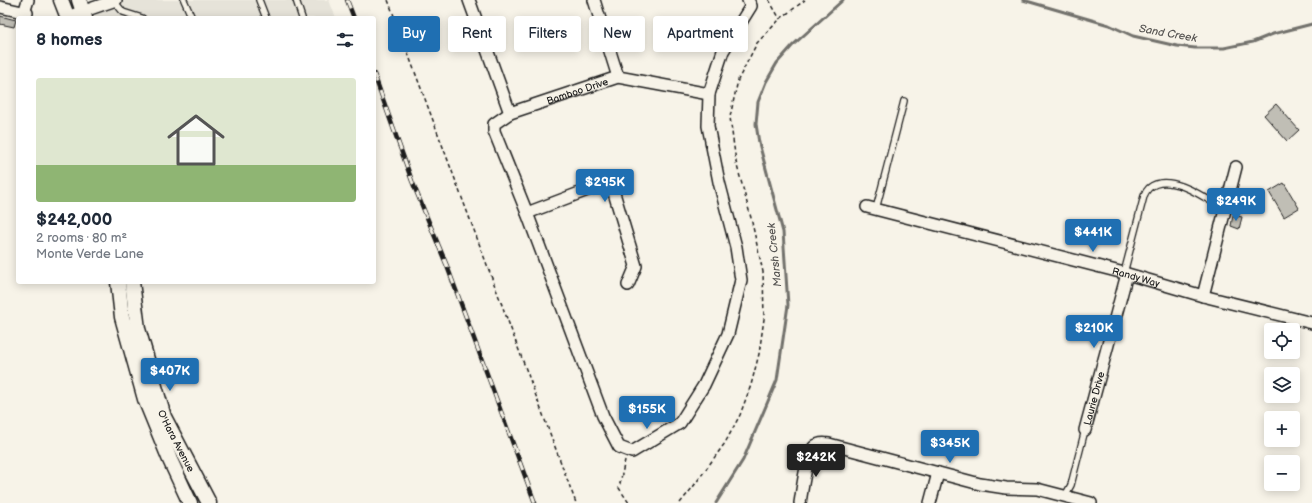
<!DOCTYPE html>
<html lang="en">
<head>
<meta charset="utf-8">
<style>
	:root { --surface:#fff; --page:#f2f2f3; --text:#1f2937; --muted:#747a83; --accent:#1f6fb2 }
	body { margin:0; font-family:"Balsamiq Sans",sans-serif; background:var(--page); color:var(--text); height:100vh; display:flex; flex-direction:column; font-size:15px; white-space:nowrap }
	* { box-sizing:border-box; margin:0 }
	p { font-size:13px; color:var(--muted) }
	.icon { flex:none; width:22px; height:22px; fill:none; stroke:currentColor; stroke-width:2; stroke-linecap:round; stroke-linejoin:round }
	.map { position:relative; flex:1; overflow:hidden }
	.drawer { position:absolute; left:16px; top:16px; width:360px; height:268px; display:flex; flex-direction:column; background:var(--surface); border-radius:4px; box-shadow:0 2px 10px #0003 }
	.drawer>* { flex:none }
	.banner { position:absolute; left:388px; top:16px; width:380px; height:36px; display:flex; gap:8px }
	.tools { position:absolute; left:1264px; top:323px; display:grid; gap:8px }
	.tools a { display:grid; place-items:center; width:36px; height:36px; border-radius:4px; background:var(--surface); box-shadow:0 2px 10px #0003; font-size:20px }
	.price { position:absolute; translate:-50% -34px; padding:0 9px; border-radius:4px; background:var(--accent); color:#fff; font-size:13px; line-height:26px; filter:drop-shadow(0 1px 2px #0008) }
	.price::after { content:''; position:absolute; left:50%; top:24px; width:12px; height:9px; margin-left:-6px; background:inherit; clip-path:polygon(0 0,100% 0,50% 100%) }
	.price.current { background:#222; color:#fff }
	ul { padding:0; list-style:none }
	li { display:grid; align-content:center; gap:8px; height:212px; padding:0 20px }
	li span { display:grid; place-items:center; height:124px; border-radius:4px; color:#555 }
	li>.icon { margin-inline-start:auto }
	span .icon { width:72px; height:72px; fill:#fffc; stroke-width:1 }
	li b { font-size:17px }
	h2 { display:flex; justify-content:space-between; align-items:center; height:48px; padding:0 20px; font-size:17px }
	.tag { padding:0 14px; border-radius:4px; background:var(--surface); box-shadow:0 2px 10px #0003; font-size:14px; line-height:36px }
	.tag.current { background:var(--accent); color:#fff }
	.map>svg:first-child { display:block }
	.built { fill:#e6e3d9 }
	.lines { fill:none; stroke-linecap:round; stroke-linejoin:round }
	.stream { stroke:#72716c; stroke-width:3 }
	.building { fill:#c0beb5; stroke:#1c1c1c }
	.service-casing { stroke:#1c1c1c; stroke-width:8 }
	.minor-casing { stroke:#1c1c1c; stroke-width:14 }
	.tertiary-casing { stroke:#1c1c1c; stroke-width:17 }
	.path { stroke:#1c1c1c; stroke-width:1.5; stroke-dasharray:4 3; stroke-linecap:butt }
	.service { stroke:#f7f3e8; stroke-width:5.5 }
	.minor { stroke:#f7f3e8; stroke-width:11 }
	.tertiary { stroke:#f7f3e8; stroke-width:14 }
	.rail-casing { stroke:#1c1c1c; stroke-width:4.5 }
	.rail { stroke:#f7f3e8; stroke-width:3; stroke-dasharray:9; stroke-linecap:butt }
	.labels { text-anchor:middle; stroke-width:3; stroke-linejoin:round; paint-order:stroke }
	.street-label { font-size:10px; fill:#1c1c1c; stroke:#f7f3e8 }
	.water-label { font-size:11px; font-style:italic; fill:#565452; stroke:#f7f3e8 }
</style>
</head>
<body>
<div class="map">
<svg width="1312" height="503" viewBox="0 0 1312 503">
	<rect width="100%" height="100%" fill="#f7f3e8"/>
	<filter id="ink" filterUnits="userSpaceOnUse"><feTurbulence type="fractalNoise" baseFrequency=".025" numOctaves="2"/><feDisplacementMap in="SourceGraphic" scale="8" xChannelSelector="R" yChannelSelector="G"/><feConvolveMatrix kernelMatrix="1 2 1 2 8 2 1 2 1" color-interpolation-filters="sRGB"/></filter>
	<g filter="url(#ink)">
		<path class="built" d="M 90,0 L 329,0 L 336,18 L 96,18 Z"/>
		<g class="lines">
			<g class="stream">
				<path d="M 1023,0 L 1109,25 L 1133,36 L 1177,46 L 1195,48 L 1224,48 L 1253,42 L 1273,34 L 1312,24"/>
				<path d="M 716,503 L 743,460 L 777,380 L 788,305 L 783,232 L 759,143 L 756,124 L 758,102 L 766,82 L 777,63 L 793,45 L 843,0"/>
			</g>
		</g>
		<g class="building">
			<path d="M 0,16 L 16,20 L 14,27 L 0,24 Z"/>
			<path d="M 1276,104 L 1299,130 L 1287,141 L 1264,115 Z"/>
			<path d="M 1284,183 L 1299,208 L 1284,217 L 1269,192 Z"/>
			<path d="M 1233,215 L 1242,217 L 1239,229 L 1231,226 Z"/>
		</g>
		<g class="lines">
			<g class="service-casing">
				<g id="service">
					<path d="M 184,0 L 192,18"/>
					<path d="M 259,0 L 266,18"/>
					<path d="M 296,0 L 302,18"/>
					<path d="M 114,1 L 123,12 L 142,18"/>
					<path d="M 876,209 L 904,101"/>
					<path d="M 1124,273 L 1144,196 C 1145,193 1147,190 1149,188 C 1169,171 1207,199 1225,210"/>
					<path d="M 1065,496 L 1071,485 L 1085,430"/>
				</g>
			</g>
			<g class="minor-casing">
				<g id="minor">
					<path id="s1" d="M 469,0 L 510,113 L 618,77 L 709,94 L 723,51 L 751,6 L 748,0"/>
					<path d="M 594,0 L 618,77"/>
					<path d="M 0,7 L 27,13"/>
					<path d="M 24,13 L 28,0"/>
					<path d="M 67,17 L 116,0"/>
					<path d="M 510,113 L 494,124 L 494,131 L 527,213 L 603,416 L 619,447 L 632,452 L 680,423 L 704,385 L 728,334 L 741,280 L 736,247 L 719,182 L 708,126 L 709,94"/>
					<path id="s2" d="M 867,207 L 1124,273 L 1203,296 L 1312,323"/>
					<path d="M 527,213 L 598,186 L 608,186 L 614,193 L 636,266 L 628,285"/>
					<path d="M 1203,296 L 1236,167"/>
					<path id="s3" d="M 1085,430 L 1127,274"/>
					<path d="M 800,503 C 802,491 806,456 814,447 C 818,443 823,443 829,444 L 980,484 L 1006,488 L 1037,489 L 1091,503"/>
					<path d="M 930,503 L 938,473"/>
				</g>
			</g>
			<g class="tertiary-casing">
				<g id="tertiary">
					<path d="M 61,0 L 68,18"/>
					<path d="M 79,0 L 85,18"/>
					<path d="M 118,282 L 122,317 L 145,399 L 170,460 L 190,503"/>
					<path id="s4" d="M 132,282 L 138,329 L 164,417 L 209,503"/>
				</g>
			</g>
			<g class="path">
				<path d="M 388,0 L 576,503"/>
				<path d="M 769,0 L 780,19"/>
				<path d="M 625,460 L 619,488 L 629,503"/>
				<path d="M 680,503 L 693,487 L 725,443 L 740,415 L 751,385 L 759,354 L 764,319 L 763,272 L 751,218 L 736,162 L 730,117 L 738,80 L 757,43 L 780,19 L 805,0"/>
			</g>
			<use href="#service" class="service"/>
			<use href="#minor" class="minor"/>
			<use href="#tertiary" class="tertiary"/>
			<g class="rail-casing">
				<g id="rail">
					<path d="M 347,0 L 354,18"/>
					<path d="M 374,74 L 412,181 L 447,266 L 535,503"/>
				</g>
			</g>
			<use href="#rail" class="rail"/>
		</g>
	</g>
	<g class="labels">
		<g class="street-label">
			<text dy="4" stroke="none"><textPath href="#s1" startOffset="191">Bamboo Drive</textPath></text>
			<text dy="4" stroke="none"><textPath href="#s2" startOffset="278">Randy Way</textPath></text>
			<text dy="4" stroke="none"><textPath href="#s3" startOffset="33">Laurie Drive</textPath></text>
			<text dy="4" stroke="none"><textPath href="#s4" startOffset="166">O'Hara Avenue</textPath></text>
		</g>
		<g class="water-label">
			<text transform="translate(1168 33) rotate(10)" y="4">Sand Creek</text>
			<text transform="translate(774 255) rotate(-96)" y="4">Marsh Creek</text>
		</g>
	</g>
</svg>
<div class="tools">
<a><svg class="icon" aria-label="locate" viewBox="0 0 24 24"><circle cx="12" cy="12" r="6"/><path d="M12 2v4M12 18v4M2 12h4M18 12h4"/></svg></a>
<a><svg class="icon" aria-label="layers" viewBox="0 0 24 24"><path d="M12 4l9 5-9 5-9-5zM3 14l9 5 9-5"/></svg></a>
<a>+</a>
<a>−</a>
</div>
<b class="price" style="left:605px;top:203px">$295K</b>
<b class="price" style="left:1236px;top:222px">$249K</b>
<b class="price" style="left:1093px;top:253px">$441K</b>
<b class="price" style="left:1094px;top:349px">$210K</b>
<b class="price" style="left:170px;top:392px">$407K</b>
<b class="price" style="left:647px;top:430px">$155K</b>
<b class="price" style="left:950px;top:464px">$345K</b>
<b class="price current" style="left:816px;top:478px">$242K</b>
<div class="banner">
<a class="tag current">Buy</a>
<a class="tag">Rent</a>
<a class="tag">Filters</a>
<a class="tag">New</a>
<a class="tag">Apartment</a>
</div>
<section class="drawer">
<h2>8 homes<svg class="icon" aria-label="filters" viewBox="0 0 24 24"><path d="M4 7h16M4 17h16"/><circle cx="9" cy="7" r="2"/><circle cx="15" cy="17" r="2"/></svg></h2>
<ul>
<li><span style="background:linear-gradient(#dfe7d0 70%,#8fb573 0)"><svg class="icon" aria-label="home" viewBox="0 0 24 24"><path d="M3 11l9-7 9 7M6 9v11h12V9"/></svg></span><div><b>$242,000</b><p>2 rooms · 80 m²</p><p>Monte Verde Lane</p></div></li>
</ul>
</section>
</div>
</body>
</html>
